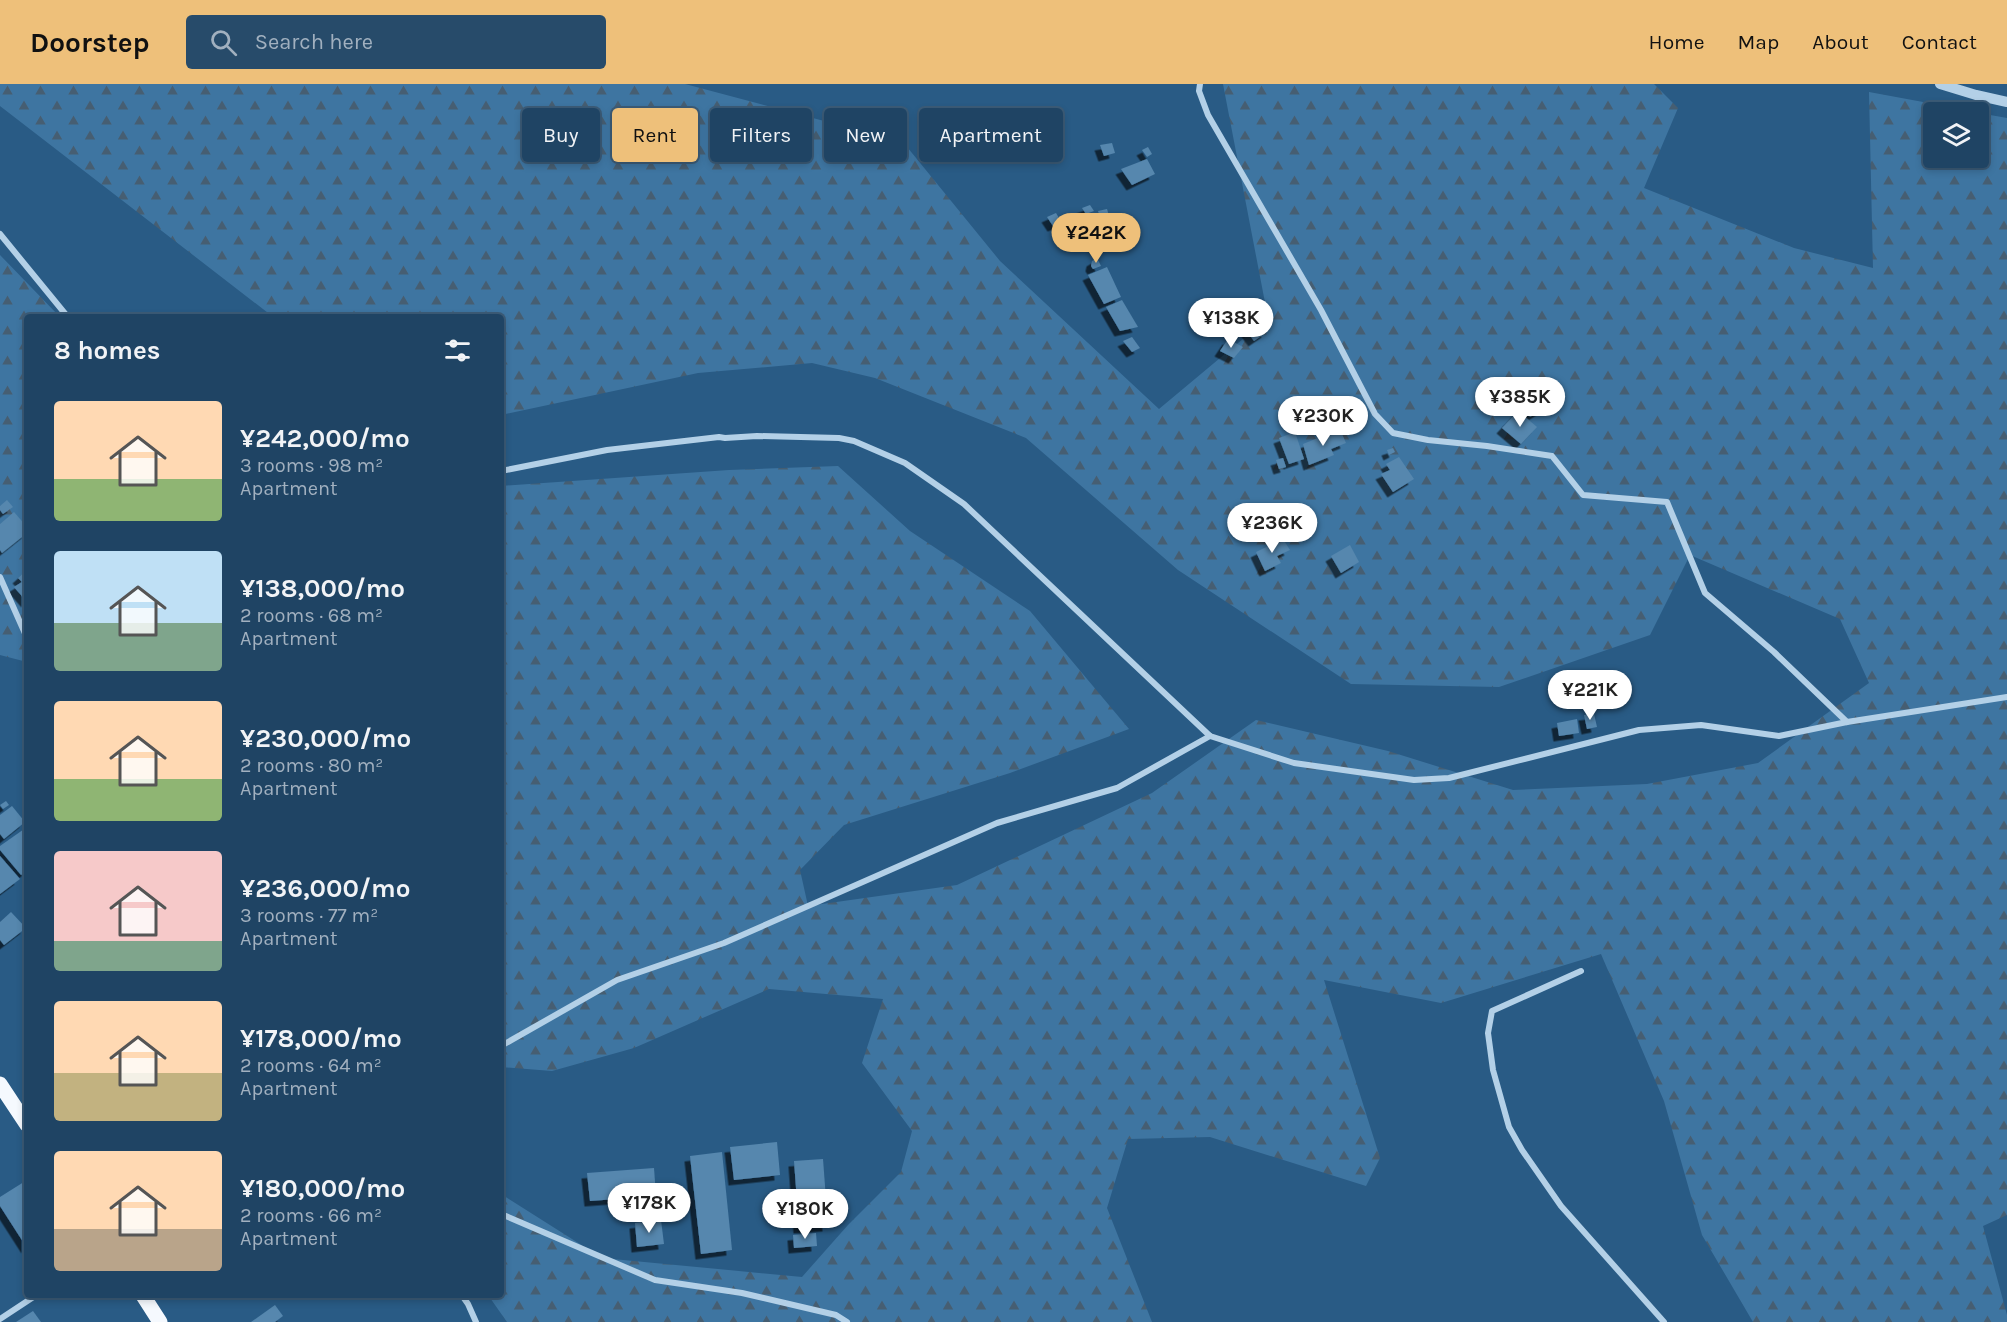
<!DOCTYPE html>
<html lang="en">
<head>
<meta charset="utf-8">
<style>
	:root { --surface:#1f4464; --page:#274b6a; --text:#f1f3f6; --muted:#a1b0bf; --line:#3c5c78; --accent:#eec07a }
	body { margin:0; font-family:Karla,sans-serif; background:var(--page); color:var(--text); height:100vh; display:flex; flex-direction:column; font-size:22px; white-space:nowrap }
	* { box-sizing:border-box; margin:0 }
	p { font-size:20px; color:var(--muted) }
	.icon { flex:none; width:33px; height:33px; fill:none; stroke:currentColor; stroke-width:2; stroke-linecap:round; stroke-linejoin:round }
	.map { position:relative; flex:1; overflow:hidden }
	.details { position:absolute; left:24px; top:230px; width:480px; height:984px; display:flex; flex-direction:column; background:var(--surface); border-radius:6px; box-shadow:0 3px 9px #0003,0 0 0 2px var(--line) }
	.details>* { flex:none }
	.hud { position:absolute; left:522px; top:24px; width:570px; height:54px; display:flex; gap:12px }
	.buttons { position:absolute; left:1923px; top:18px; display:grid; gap:12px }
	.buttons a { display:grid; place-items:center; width:66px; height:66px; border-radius:6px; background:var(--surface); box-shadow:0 3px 9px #0003,0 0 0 2px var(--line); font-size:30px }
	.price { position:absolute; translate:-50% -51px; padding:0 14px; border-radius:21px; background:#fff; color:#222; font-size:20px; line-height:39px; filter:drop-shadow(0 2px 3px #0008) }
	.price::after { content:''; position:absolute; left:50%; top:36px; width:18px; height:14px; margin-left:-9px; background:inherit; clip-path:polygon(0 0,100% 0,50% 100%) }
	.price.on { background:var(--accent); color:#111 }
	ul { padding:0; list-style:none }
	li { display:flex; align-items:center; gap:18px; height:150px; padding:0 30px }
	li span { display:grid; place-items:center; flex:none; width:168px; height:120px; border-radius:6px; color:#555 }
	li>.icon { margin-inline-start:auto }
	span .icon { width:72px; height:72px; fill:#fffc; stroke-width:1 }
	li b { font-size:26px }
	h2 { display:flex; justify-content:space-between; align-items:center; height:72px; padding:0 30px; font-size:26px }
	.chip { padding:0 21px; border-radius:6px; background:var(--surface); box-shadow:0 3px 9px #0003,0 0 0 2px var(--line); font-size:21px; line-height:54px }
	.chip.on { background:var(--accent); color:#111 }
	header { display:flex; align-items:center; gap:36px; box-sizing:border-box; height:84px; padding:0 30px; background:var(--accent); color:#111 }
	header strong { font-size:28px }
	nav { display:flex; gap:33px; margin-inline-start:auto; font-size:21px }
	.search { width:420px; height:54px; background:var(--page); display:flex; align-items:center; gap:15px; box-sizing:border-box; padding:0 21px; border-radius:6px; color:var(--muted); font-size:22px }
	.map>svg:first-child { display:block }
	.forest { fill:url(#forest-firs) }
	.building { fill:#5687ae; filter:url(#shadow) }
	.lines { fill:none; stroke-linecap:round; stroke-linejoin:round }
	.minor { stroke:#b3d0e7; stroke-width:6 }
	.tertiary { stroke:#b3d0e7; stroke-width:10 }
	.primary { stroke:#f5f9fe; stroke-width:15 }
</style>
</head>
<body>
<header>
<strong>Doorstep</strong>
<div class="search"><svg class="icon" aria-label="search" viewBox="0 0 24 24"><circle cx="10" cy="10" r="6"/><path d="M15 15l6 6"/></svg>Search here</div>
<nav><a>Home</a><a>Map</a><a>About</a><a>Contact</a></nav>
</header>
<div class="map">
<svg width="2007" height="1238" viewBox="0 0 2007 1238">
	<defs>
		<pattern id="forest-firs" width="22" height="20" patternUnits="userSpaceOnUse" patternTransform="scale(1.5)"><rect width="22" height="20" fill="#3e75a1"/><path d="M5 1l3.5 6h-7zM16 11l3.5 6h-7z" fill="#465e72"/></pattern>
		<filter id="shadow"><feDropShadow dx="-5.5" dy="5.5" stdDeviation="0" flood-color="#0009"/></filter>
	</defs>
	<rect width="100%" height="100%" fill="#295b85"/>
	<g class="forest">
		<path d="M 0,0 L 685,0 L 903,58 L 1000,177 L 1159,325 L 1268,234 L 1223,0 L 1654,0 L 1678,24 L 1644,104 L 1794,164 L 1873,184 L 1869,8 L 1977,28 L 1934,28 L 1934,74 L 1978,74 L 1979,29 L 2007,34 L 2007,1131 L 1983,1142 L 2007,1231 L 2007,1238 L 1753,1238 L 1702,1151 L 1664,1017 L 1601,870 L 1441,919 L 1324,896 L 1380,1074 L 1366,1102 L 1210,1053 L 1128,1055 L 1107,1124 L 1152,1238 L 507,1238 L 488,1211 L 501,1210 L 501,1110 L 602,1174 L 802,1193 L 848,1141 L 901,1088 L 912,1047 L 862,979 L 883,915 L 769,905 L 634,964 L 552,987 L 501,983 L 501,402 L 729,386 L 838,382 L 910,447 L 1030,527 L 1129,645 L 1010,689 L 844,741 L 800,786 L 808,822 L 957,801 L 1152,709 L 1256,636 L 1388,667 L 1513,706 L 1647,700 L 1758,679 L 1869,599 L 1840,535 L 1690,471 L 1650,551 L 1499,603 L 1351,600 L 1178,486 L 1026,354 L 875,294 L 812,279 L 698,289 L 501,331 L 501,232 L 272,232 L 0,22 Z"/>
		<path d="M 0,171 L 59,232 L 27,232 L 27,578 L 0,571 Z"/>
	</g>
	<g class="building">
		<path d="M 1112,59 L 1115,69 L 1104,72 L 1100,61 Z"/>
		<path d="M 1148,63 L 1152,70 L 1147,73 L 1142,66 Z"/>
		<path d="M 1147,75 L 1155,90 L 1132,101 L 1121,85 Z"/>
		<path d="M 1090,121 L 1094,127 L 1086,130 L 1082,124 Z"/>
		<path d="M 1107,125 L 1110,135 L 1101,136 L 1098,127 Z"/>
		<path d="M 1056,129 L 1062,139 L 1053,142 L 1047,133 Z"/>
		<path d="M 1097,174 L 1101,182 L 1093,185 L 1091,182 L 1092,177 Z"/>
		<path d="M 1107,183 L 1121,213 L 1104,220 L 1088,191 Z"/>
		<path d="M 1122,216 L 1138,243 L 1120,247 L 1106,223 Z"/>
		<path d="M 1259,232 L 1267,248 L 1254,257 L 1243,242 Z"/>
		<path d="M 1132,253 L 1140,264 L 1132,268 L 1123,257 Z"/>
		<path d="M 1228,255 L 1243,263 L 1234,274 L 1220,267 Z"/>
		<path d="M 1530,307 L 1542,326 L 1530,333 L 1519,312 Z"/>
		<path d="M 1518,327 L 1537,343 L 1521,360 L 1502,344 Z"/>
		<path d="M 1340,345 L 1346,359 L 1331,365 L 1334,371 L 1309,381 L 1303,360 Z"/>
		<path d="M 1295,348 L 1304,375 L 1289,380 L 1279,354 Z"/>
		<path d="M 1393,364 L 1395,368 L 1389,371 L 1387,366 Z"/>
		<path d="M 1399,373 L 1414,395 L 1393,408 L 1381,390 L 1390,386 L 1386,380 Z"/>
		<path d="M 1283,374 L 1286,383 L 1279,385 L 1276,376 Z"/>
		<path d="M 7,416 L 13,423 L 3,430 L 0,426 L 0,422 Z"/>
		<path d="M 14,428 L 27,443 L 27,449 L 2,469 L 0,466 L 0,440 Z"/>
		<path d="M 1283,455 L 1290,466 L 1277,472 L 1281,479 L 1265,487 L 1256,468 Z"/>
		<path d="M 1350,461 L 1359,478 L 1341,489 L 1331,472 Z"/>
		<path d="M 27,486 L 27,518 L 14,503 L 22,498 L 18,494 Z"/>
		<path d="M 1594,630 L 1597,643 L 1587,645 L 1584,631 Z"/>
		<path d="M 1577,635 L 1579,649 L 1559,652 L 1557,639 Z"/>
		<path d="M 6,717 L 9,721 L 3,725 L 0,721 Z"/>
		<path d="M 12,722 L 25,738 L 4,755 L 0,750 L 0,731 Z"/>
		<path d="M 27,743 L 27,787 L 21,791 L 0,766 L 0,762 Z"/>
		<path d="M 0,772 L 20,795 L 0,810 Z"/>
		<path d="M 11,828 L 26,844 L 4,861 L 0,856 L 0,838 Z"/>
		<path d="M 777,1058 L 780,1091 L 734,1096 L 730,1063 Z"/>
		<path d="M 722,1068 L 732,1166 L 701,1170 L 690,1072 Z"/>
		<path d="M 823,1075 L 828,1142 L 799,1144 L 794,1077 Z"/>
		<path d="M 654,1084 L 656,1112 L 590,1117 L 587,1089 Z"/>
		<path d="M 27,1096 L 27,1164 L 0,1122 L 0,1113 Z"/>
		<path d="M 661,1136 L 664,1160 L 637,1163 L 635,1139 Z"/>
		<path d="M 816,1149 L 817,1162 L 794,1164 L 793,1151 Z"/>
		<path d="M 275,1221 L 283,1232 L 275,1238 L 251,1238 Z"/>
		<path d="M 33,1227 L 41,1238 L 16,1238 Z"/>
	</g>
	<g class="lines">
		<g class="minor">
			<path d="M 1200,0 L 1199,7 L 1208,31 L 1321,226 L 1375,330 L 1393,349 L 1428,356 L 1487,362 L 1552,372 L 1583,411 L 1667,418 L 1705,509 L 1774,568 L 1847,638"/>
			<path d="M 0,150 L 67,232"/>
			<path d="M 501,387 L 607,366 L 719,353 L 725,354 L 757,352 L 839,354 L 854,357 L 905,379 L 964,420 L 1210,652 L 1294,679 L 1414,696 L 1449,694 L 1639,646 L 1701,641 L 1779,652 L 1847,638 L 2007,613"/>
			<path d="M 0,493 L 27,554"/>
			<path d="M 1581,887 L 1492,927 L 1488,949 L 1493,986 L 1509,1043 L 1522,1066 L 1561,1122 L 1664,1238"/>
			<path d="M 501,962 L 617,896 L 724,859 L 997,739 L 1117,704 L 1210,652"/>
			<path d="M 501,1130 L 655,1196 L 742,1209 L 836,1231 L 847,1238"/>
			<path d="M 461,1210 L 468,1220 L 476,1238"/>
			<path d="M 0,1235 L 38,1210"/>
		</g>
		<path class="tertiary" d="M 1940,0 L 1976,11 L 2007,18"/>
		<g class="primary">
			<path d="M 0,1000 L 27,1041"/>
			<path d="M 142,1210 L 160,1238"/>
		</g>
	</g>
</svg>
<div class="buttons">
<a><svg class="icon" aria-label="layers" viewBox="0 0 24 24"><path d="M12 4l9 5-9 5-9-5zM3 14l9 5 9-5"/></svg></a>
</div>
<b class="price on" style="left:1096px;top:180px">¥242K</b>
<b class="price" style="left:1231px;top:265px">¥138K</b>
<b class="price" style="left:1520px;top:344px">¥385K</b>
<b class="price" style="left:1323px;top:363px">¥230K</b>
<b class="price" style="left:1272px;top:470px">¥236K</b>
<b class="price" style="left:1590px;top:637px">¥221K</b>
<b class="price" style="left:649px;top:1150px">¥178K</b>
<b class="price" style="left:805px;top:1156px">¥180K</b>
<div class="hud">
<a class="chip">Buy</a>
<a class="chip on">Rent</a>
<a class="chip">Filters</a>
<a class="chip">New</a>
<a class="chip">Apartment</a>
</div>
<section class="details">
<h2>8 homes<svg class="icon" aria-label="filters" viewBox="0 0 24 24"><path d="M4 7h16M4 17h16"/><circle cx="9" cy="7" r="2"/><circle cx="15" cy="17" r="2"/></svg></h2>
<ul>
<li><span style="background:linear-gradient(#ffd9b3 65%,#8fb573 0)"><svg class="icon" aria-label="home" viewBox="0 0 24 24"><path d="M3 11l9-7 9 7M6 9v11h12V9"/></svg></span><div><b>¥242,000/mo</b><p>3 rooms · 98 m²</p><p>Apartment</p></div></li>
<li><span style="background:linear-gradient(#bfe0f5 60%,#7fa58c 0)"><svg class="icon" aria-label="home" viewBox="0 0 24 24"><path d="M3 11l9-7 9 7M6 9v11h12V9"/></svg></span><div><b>¥138,000/mo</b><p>2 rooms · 68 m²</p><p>Apartment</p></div></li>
<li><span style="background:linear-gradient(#ffd9b3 65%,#8fb573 0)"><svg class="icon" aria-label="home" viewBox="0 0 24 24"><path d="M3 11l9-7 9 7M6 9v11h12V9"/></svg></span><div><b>¥230,000/mo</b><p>2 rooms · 80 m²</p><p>Apartment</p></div></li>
<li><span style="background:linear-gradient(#f6c9c9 75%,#7fa58c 0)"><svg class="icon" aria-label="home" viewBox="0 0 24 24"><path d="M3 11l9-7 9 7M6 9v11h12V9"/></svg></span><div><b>¥236,000/mo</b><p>3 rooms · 77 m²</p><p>Apartment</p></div></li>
<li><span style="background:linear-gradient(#ffd9b3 60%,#c2b280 0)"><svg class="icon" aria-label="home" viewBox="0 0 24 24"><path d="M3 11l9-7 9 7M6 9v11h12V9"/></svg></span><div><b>¥178,000/mo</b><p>2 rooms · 64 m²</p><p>Apartment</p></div></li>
<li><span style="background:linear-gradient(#ffd9b3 65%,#b9a48a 0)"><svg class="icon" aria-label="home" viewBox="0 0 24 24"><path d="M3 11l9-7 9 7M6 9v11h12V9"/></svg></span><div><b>¥180,000/mo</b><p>2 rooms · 66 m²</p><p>Apartment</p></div></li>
</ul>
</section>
</div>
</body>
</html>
